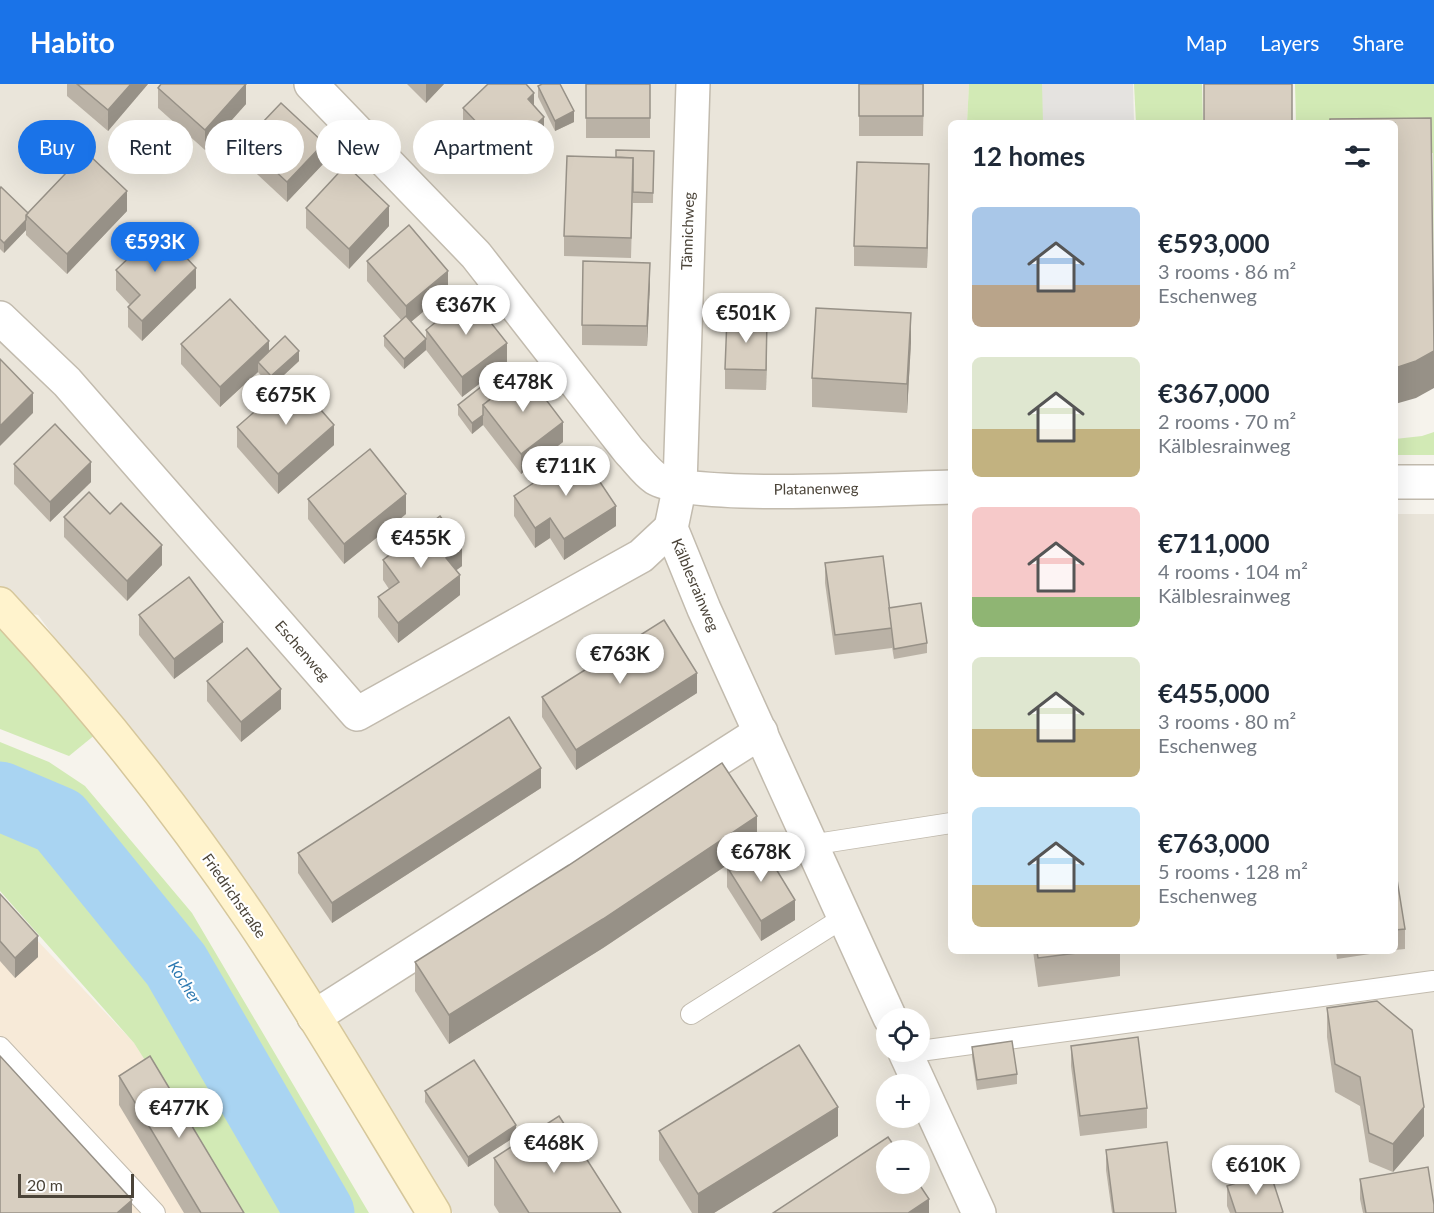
<!DOCTYPE html>
<html lang="en">
<head>
<meta charset="utf-8">
<style>
	:root { --surface:#fff; --page:#f2f2f3; --text:#1f2937; --muted:#747a83; --accent:#1a73e8 }
	body { margin:0; font-family:Lato,sans-serif; background:var(--page); color:var(--text); height:100vh; display:flex; flex-direction:column; font-size:22px; white-space:nowrap }
	* { box-sizing:border-box; margin:0 }
	p { font-size:20px; color:var(--muted) }
	.icon { flex:none; width:33px; height:33px; fill:none; stroke:currentColor; stroke-width:2; stroke-linecap:round; stroke-linejoin:round }
	.map { position:relative; flex:1; overflow:hidden }
	.drawer { position:absolute; left:948px; top:36px; width:450px; height:834px; display:flex; flex-direction:column; background:var(--surface); border-radius:9px; box-shadow:0 6px 24px #0002 }
	.drawer>* { flex:none }
	.banner { position:absolute; left:18px; top:36px; width:570px; height:54px; display:flex; gap:12px }
	.controls { position:absolute; left:876px; top:924px; display:grid; gap:12px }
	.controls a { display:grid; place-items:center; width:54px; height:54px; border-radius:50%; background:var(--surface); box-shadow:0 6px 24px #0002; font-size:30px }
	.scale { position:absolute; left:18px; bottom:15px; width:116px; box-sizing:border-box; padding-left:6px; border:3px solid #4b4439; border-top:0; font-size:16px; line-height:21px; white-space:nowrap; color:#4b4439; -webkit-text-stroke:4px #fff; paint-order:stroke }
	.price { position:absolute; translate:-50% -51px; padding:0 14px; border-radius:21px; background:#fff; color:#222; font-size:20px; line-height:39px; filter:drop-shadow(0 2px 3px #0008) }
	.price::after { content:''; position:absolute; left:50%; top:36px; width:18px; height:14px; margin-left:-9px; background:inherit; clip-path:polygon(0 0,100% 0,50% 100%) }
	.price.active { background:var(--accent); color:#fff }
	ul { padding:0; list-style:none }
	li { display:flex; align-items:center; gap:18px; height:150px; padding:0 24px }
	li span { display:grid; place-items:center; flex:none; width:168px; height:120px; border-radius:9px; color:#555 }
	li>.icon { margin-inline-start:auto }
	span .icon { width:72px; height:72px; fill:#fffc; stroke-width:1 }
	li b { font-size:26px }
	h2 { display:flex; justify-content:space-between; align-items:center; height:72px; padding:0 24px; font-size:26px }
	.tag { padding:0 21px; border-radius:27px; background:var(--surface); box-shadow:0 6px 24px #0002; font-size:21px; line-height:54px }
	.tag.active { background:var(--accent); color:#fff }
	header { display:flex; align-items:center; gap:36px; box-sizing:border-box; height:84px; padding:0 30px; background:var(--accent); color:#fff }
	header strong { font-size:28px }
	nav { display:flex; gap:33px; margin-inline-start:auto; font-size:21px }
	.map>svg:first-child { display:block }
	.residential { fill:#eae5da; fill-rule:evenodd }
	.commercial { fill:#f7ead8 }
	.green { fill:#d2eab5 }
	.parking { fill:#e5e3e0 }
	.lines { fill:none; stroke-linecap:round; stroke-linejoin:round }
	.river { stroke:#a9d4f2; stroke-width:69 }
	.lane-casing { stroke:#c2bbae; stroke-width:22 }
	.street-casing { stroke:#c2bbae; stroke-width:36 }
	.secondary-casing { stroke:#d6c79b; stroke-width:36 }
	.lane { stroke:#fff; stroke-width:20 }
	.street { stroke:#fff; stroke-width:33 }
	.secondary { stroke:#fff3cd; stroke-width:33 }
	.wall { fill:#bab2a6 }
	.shaded-wall { fill:#979187 }
	.building { fill:#d8cfc1; stroke:#979187; stroke-width:1.5 }
	.labels { text-anchor:middle; stroke-width:4.5; stroke-linejoin:round; paint-order:stroke }
	.street-label { font-size:15px; fill:#4b4439; stroke:#fff }
	.water-label { font-size:16px; font-style:italic; fill:#2e7ab2; stroke:#fff }
</style>
</head>
<body>
<header>
<strong>Habito</strong>
<nav><a>Map</a><a>Layers</a><a>Share</a></nav>
</header>
<div class="map">
<svg width="1434" height="1129" viewBox="0 0 1434 1129">
	<rect width="100%" height="100%" fill="#f6f3ec"/>
	<path class="residential" d="M 0,0 L 969,0 L 967,39 L 951,39 L 951,867 L 1395,867 L 1395,430 L 1434,430 L 1434,1129 L 453,1129 L 335,935 L 38,531 L 0,524 ZM 886,934 L 920,934 L 920,968 L 886,968 ZM 886,1000 L 920,1000 L 920,1034 L 886,1034 ZM 886,1066 L 920,1066 L 920,1100 L 886,1100 Z"/>
	<path class="commercial" d="M 0,817 L 134,959 L 242,1129 L 0,1129 Z"/>
	<g class="green">
		<path d="M 969,0 L 1043,0 L 1043,39 L 967,39 Z"/>
		<path d="M 1134,0 L 1202,0 L 1203,39 L 1136,39 Z"/>
		<path d="M 1295,0 L 1434,0 L 1434,190 L 1433,69 L 1395,69 L 1395,39 L 1296,39 Z"/>
		<path d="M 1434,348 L 1434,371 L 1395,371 L 1395,355 L 1422,352 Z"/>
		<path d="M 0,535 L 96,650 L 69,672 L 0,645 Z"/>
		<path d="M 0,658 L 49,678 L 85,702 L 192,829 L 369,1129 L 242,1129 L 134,959 L 0,807 Z"/>
	</g>
	<path class="parking" d="M 1042,0 L 1133,0 L 1134,39 L 1043,39 Z"/>
	<g class="lines">
		<path class="river" d="M 0,712 L 59,737 L 176,881 L 320,1129"/>
		<g class="lane-casing">
			<g id="lane">
				<path d="M 810,761 L 951,739"/>
				<path d="M 691,930 L 843,834"/>
				<path d="M 0,963 L 155,1129"/>
				<path d="M 920,967 L 1433,897"/>
			</g>
		</g>
		<g class="street-casing">
			<g id="street">
				<path d="M 311,0 L 476,171 L 629,367 C 637,375 645,387 655,394 C 691,417 898,404 951,403"/>
				<path d="M 693,0 L 680,401 L 671,444 L 704,525 L 890,934"/>
				<path d="M 0,234 L 67,298 L 357,630 L 641,472 L 671,444"/>
				<path d="M 1395,398 L 1434,398"/>
				<path d="M 314,933 L 761,648"/>
				<path d="M 905,968 L 979,1129"/>
			</g>
		</g>
		<g class="secondary-casing">
			<path id="secondary" d="M 0,520 C 92,618 176,724 252,836 C 316,931 374,1031 434,1129"/>
		</g>
		<use href="#lane" class="lane"/>
		<use href="#street" class="street"/>
		<use href="#secondary" class="secondary"/>
	</g>
	<g class="wall">
		<path d="M 67,0 L 148,0 L 108,47 L 67,12 Z"/>
		<path d="M 407,0 L 444,0 L 426,19 Z"/>
		<rect x="586" y="0" width="64" height="54"/>
		<path d="M 859,0 L 924,0 L 923,52 L 859,52 Z"/>
		<path d="M 538,2 L 574,38 L 555,47 L 538,13 Z"/>
		<path d="M 158,4 L 246,20 L 205,66 L 158,24 Z"/>
		<path d="M 534,22 L 544,53 L 506,89 L 463,44 L 463,24 Z"/>
		<path d="M 244,58 L 324,79 L 287,118 L 244,78 Z"/>
		<path d="M 654,67 L 653,119 L 633,119 L 633,103 L 631,174 L 564,172 L 564,152 L 616,73 Z"/>
		<path d="M 929,100 L 927,184 L 854,182 L 854,162 Z"/>
		<path d="M 0,105 L 28,129 L 127,127 L 67,190 L 26,151 L 26,146 L 4,169 L 0,165 Z"/>
		<path d="M 306,124 L 389,142 L 349,185 L 306,144 Z"/>
		<path d="M 367,177 L 448,207 L 411,238 L 426,255 L 426,246 L 507,279 L 462,313 L 426,266 L 404,285 L 384,262 L 384,252 L 401,236 L 367,197 Z"/>
		<path d="M 116,186 L 196,204 L 142,257 L 128,243 L 128,223 L 130,221 L 116,206 Z"/>
		<path d="M 650,199 L 647,262 L 582,261 L 582,241 Z"/>
		<path d="M 767,255 L 766,306 L 725,305 L 725,285 Z"/>
		<path d="M 911,258 L 907,329 L 812,323 L 812,294 Z"/>
		<path d="M 181,260 L 269,267 L 299,277 L 271,303 L 258,288 L 220,323 L 181,280 Z"/>
		<path d="M 505,284 L 563,358 L 521,390 L 483,341 L 472,350 L 458,331 L 458,321 Z"/>
		<path d="M 237,343 L 334,361 L 278,410 L 237,363 Z"/>
		<path d="M 14,380 L 91,398 L 50,438 L 14,400 Z"/>
		<path d="M 514,412 L 616,442 L 564,476 L 550,454 L 535,464 L 514,432 Z"/>
		<path d="M 308,415 L 406,430 L 344,480 L 308,435 Z"/>
		<path d="M 64,433 L 162,481 L 127,517 L 64,453 Z"/>
		<path d="M 383,476 L 462,482 L 456,486 L 460,511 L 398,559 L 378,533 L 378,513 L 389,505 L 383,496 Z"/>
		<path d="M 825,479 L 889,524 L 927,559 L 927,569 L 894,575 L 892,563 L 892,564 L 835,571 L 825,499 Z"/>
		<path d="M 139,531 L 223,558 L 174,595 L 139,551 Z"/>
		<path d="M 207,597 L 281,625 L 241,658 L 207,617 Z"/>
		<path d="M 697,609 L 576,686 L 542,633 L 542,613 Z"/>
		<path d="M 541,704 L 332,839 L 298,789 L 298,769 Z"/>
		<path d="M 757,761 L 603,864 L 449,960 L 415,907 L 415,878 Z"/>
		<path d="M 727,783 L 795,836 L 761,857 L 727,803 Z"/>
		<path d="M 1395,783 L 1405,845 L 1405,865 L 1395,866 Z"/>
		<path d="M 0,810 L 38,873 L 15,894 L 0,877 Z"/>
		<path d="M 1033,867 L 1120,867 L 1120,892 L 1038,903 Z"/>
		<path d="M 1336,867 L 1390,867 L 1337,875 Z"/>
		<path d="M 1327,924 L 1424,1052 L 1393,1088 L 1369,1078 L 1360,1022 L 1335,1008 L 1327,953 Z"/>
		<path d="M 1071,962 L 1147,1024 L 1147,1044 L 1080,1052 L 1071,982 Z"/>
		<path d="M 972,963 L 1017,990 L 1017,1000 L 977,1006 L 972,973 Z"/>
		<path d="M 119,992 L 244,1129 L 184,1129 L 119,1021 Z"/>
		<path d="M 425,1007 L 516,1052 L 468,1083 L 425,1018 Z"/>
		<path d="M 659,1047 L 838,1052 L 714,1129 L 692,1129 L 659,1076 Z"/>
		<path d="M 1106,1066 L 1176,1129 L 1112,1129 L 1106,1086 Z"/>
		<path d="M 494,1074 L 621,1129 L 499,1129 L 494,1121 Z"/>
		<path d="M 1360,1095 L 1434,1129 L 1363,1129 L 1360,1115 Z"/>
		<path d="M 1227,1102 L 1283,1129 L 1230,1129 L 1227,1122 Z"/>
	</g>
	<g class="shaded-wall">
		<path d="M 131,0 L 148,0 L 108,47 L 108,26 Z"/>
		<path d="M 246,0 L 246,20 L 205,66 L 205,46 Z"/>
		<path d="M 426,0 L 444,0 L 426,19 Z"/>
		<path d="M 534,9 L 534,29 L 528,15 Z"/>
		<path d="M 574,27 L 574,38 L 555,47 L 555,37 Z"/>
		<path d="M 544,33 L 544,53 L 506,89 L 506,69 Z"/>
		<path d="M 324,59 L 324,79 L 287,118 L 287,98 Z"/>
		<path d="M 929,80 L 929,100 L 927,184 L 927,164 Z"/>
		<path d="M 127,107 L 127,127 L 67,190 L 67,170 Z"/>
		<path d="M 389,122 L 389,142 L 349,185 L 349,165 Z"/>
		<path d="M 26,136 L 26,146 L 4,169 L 4,159 Z"/>
		<path d="M 650,179 L 650,199 L 647,262 L 647,242 Z"/>
		<path d="M 196,184 L 196,204 L 142,257 L 142,237 Z"/>
		<path d="M 448,187 L 448,207 L 406,242 L 406,222 Z"/>
		<path d="M 911,229 L 911,258 L 907,329 L 907,300 Z"/>
		<path d="M 767,235 L 767,255 L 766,306 L 766,286 Z"/>
		<path d="M 426,255 L 426,266 L 404,285 L 404,275 Z"/>
		<path d="M 269,257 L 269,277 L 258,278 L 258,288 L 220,323 L 220,303 Z"/>
		<path d="M 507,259 L 507,279 L 462,313 L 462,293 Z"/>
		<path d="M 299,267 L 299,277 L 271,303 L 271,292 Z"/>
		<path d="M 1434,267 L 1434,304 L 1416,314 L 1395,320 L 1395,284 Z"/>
		<path d="M 33,309 L 33,329 L 0,362 L 0,342 Z"/>
		<path d="M 483,331 L 483,341 L 472,350 L 472,339 Z"/>
		<path d="M 563,338 L 563,358 L 521,390 L 521,370 Z"/>
		<path d="M 334,341 L 334,361 L 278,410 L 278,390 Z"/>
		<path d="M 91,378 L 91,398 L 50,438 L 50,418 Z"/>
		<path d="M 406,410 L 406,430 L 344,480 L 344,460 Z"/>
		<path d="M 616,422 L 616,442 L 564,476 L 564,455 Z"/>
		<path d="M 550,434 L 550,454 L 535,464 L 535,444 Z"/>
		<path d="M 162,461 L 162,481 L 127,517 L 127,497 Z"/>
		<path d="M 462,462 L 462,482 L 446,494 L 446,474 Z"/>
		<path d="M 460,491 L 460,511 L 398,559 L 398,539 Z"/>
		<path d="M 223,538 L 223,558 L 174,595 L 174,575 Z"/>
		<path d="M 697,589 L 697,609 L 576,686 L 576,666 Z"/>
		<path d="M 281,605 L 281,625 L 241,658 L 241,638 Z"/>
		<path d="M 541,684 L 541,704 L 332,839 L 332,819 Z"/>
		<path d="M 757,732 L 757,761 L 603,864 L 449,960 L 449,931 Z"/>
		<path d="M 795,816 L 795,836 L 761,857 L 761,837 Z"/>
		<path d="M 38,852 L 38,873 L 15,894 L 15,874 Z"/>
		<path d="M 838,1023 L 838,1052 L 714,1129 L 698,1129 L 698,1110 Z"/>
		<path d="M 1424,1023 L 1424,1052 L 1393,1088 L 1393,1060 Z"/>
		<path d="M 516,1041 L 516,1052 L 468,1083 L 468,1073 Z"/>
		<path d="M 929,1115 L 929,1129 L 908,1129 Z"/>
		<path d="M 132,1116 L 132,1129 L 117,1129 Z"/>
	</g>
	<g class="building">
		<path d="M 77,0 L 131,0 L 108,26 Z"/>
		<path d="M 161,0 L 246,0 L 205,46 L 158,4 Z"/>
		<path d="M 488,0 L 526,0 L 534,9 L 528,15 L 544,33 L 506,69 L 463,24 Z"/>
		<path d="M 542,0 L 560,0 L 574,27 L 555,37 L 538,2 Z"/>
		<rect x="586" y="0" width="64" height="34"/>
		<rect x="859" y="0" width="64" height="32"/>
		<rect x="1204" y="0" width="88" height="39"/>
		<path d="M 281,19 L 324,59 L 287,98 L 244,58 Z"/>
		<path d="M 1431,34 L 1434,267 L 1416,277 L 1395,284 L 1395,39 L 1330,39 L 1330,35 Z"/>
		<path d="M 616,66 L 654,67 L 653,109 L 633,108 L 633,74 L 616,73 Z"/>
		<path d="M 86,68 L 127,107 L 67,170 L 26,131 Z"/>
		<path d="M 567,72 L 633,74 L 631,154 L 564,152 Z"/>
		<path d="M 857,78 L 929,80 L 927,164 L 854,162 Z"/>
		<path d="M 346,81 L 389,122 L 349,165 L 306,124 Z"/>
		<path d="M 1,103 L 28,129 L 26,131 L 26,136 L 4,159 L 0,155 L 0,105 Z"/>
		<path d="M 409,141 L 448,187 L 406,222 L 367,177 Z"/>
		<path d="M 159,145 L 196,184 L 142,237 L 128,223 L 140,211 L 116,186 Z"/>
		<path d="M 583,177 L 650,179 L 647,242 L 582,241 Z"/>
		<path d="M 469,211 L 507,259 L 462,293 L 426,246 Z"/>
		<path d="M 230,215 L 269,257 L 220,303 L 181,260 Z"/>
		<path d="M 816,224 L 911,229 L 907,300 L 812,294 Z"/>
		<path d="M 406,232 L 426,255 L 404,275 L 384,252 Z"/>
		<path d="M 727,234 L 767,235 L 766,286 L 725,285 Z"/>
		<path d="M 285,252 L 299,267 L 271,292 L 258,278 Z"/>
		<path d="M 0,275 L 33,309 L 0,342 Z"/>
		<path d="M 505,284 L 515,297 L 483,321 L 483,331 L 472,339 L 458,321 Z"/>
		<path d="M 525,288 L 563,338 L 521,370 L 483,321 Z"/>
		<path d="M 293,294 L 334,341 L 278,390 L 237,343 Z"/>
		<path d="M 55,340 L 91,378 L 50,418 L 14,380 Z"/>
		<path d="M 370,365 L 406,410 L 344,460 L 308,415 Z"/>
		<path d="M 580,368 L 616,422 L 564,455 L 550,434 L 535,444 L 514,412 Z"/>
		<path d="M 89,408 L 110,430 L 121,419 L 162,461 L 127,497 L 64,433 Z"/>
		<path d="M 440,432 L 462,462 L 446,474 L 460,491 L 398,539 L 378,513 L 399,498 L 383,476 Z"/>
		<path d="M 883,472 L 892,544 L 835,551 L 825,479 Z"/>
		<path d="M 189,493 L 223,538 L 174,575 L 139,531 Z"/>
		<path d="M 921,519 L 927,559 L 894,565 L 889,524 Z"/>
		<path d="M 664,536 L 697,589 L 576,666 L 542,613 Z"/>
		<path d="M 247,564 L 281,605 L 241,638 L 207,597 Z"/>
		<path d="M 509,633 L 541,684 L 332,819 L 298,769 Z"/>
		<path d="M 722,679 L 757,732 L 603,835 L 449,931 L 415,878 L 569,781 Z"/>
		<path d="M 762,762 L 795,816 L 761,837 L 727,783 Z"/>
		<path d="M 1395,783 L 1405,845 L 1395,846 Z"/>
		<path d="M 0,810 L 38,852 L 15,874 L 0,857 Z"/>
		<path d="M 1037,867 L 1093,867 L 1038,874 Z"/>
		<path d="M 1377,917 L 1412,946 L 1424,1023 L 1393,1060 L 1369,1049 L 1360,993 L 1335,980 L 1327,924 Z"/>
		<path d="M 1138,953 L 1147,1024 L 1080,1032 L 1071,962 Z"/>
		<path d="M 1012,957 L 1017,990 L 977,996 L 972,963 Z"/>
		<path d="M 799,961 L 838,1023 L 698,1110 L 659,1047 Z"/>
		<path d="M 0,972 L 132,1116 L 117,1129 L 0,1129 Z"/>
		<path d="M 150,972 L 244,1129 L 201,1129 L 119,992 Z"/>
		<path d="M 474,976 L 516,1041 L 468,1073 L 425,1007 Z"/>
		<path d="M 559,1032 L 621,1129 L 529,1129 L 494,1074 Z"/>
		<path d="M 888,1053 L 897,1066 L 886,1066 L 886,1100 L 919,1100 L 929,1115 L 908,1129 L 773,1129 Z"/>
		<path d="M 1167,1058 L 1176,1129 L 1114,1129 L 1106,1066 Z"/>
		<path d="M 1428,1083 L 1434,1121 L 1434,1129 L 1366,1129 L 1360,1095 Z"/>
		<path d="M 1270,1088 L 1283,1128 L 1281,1129 L 1236,1129 L 1227,1102 Z"/>
	</g>
	<g class="labels">
		<g class="street-label">
			<text transform="translate(688 147) rotate(-88)" y="5">Tännichweg</text>
			<text transform="translate(816 405) rotate(-1)" y="5">Platanenweg</text>
			<text transform="translate(695 501) rotate(67)" y="5">Kälblesrainweg</text>
			<text transform="translate(302 567) rotate(49)" y="5">Eschenweg</text>
			<text transform="translate(234 812) rotate(55)" y="5">Friedrichstraße</text>
		</g>
		<g class="water-label">
			<text transform="translate(185 898) rotate(58)" y="6">Kocher</text>
		</g>
	</g>
</svg>
<div class="controls">
<a><svg class="icon" aria-label="locate" viewBox="0 0 24 24"><circle cx="12" cy="12" r="6"/><path d="M12 2v4M12 18v4M2 12h4M18 12h4"/></svg></a>
<a>+</a>
<a>−</a>
</div>
<div class="scale">20 m</div>
<b class="price active" style="left:155px;top:189px">€593K</b>
<b class="price" style="left:466px;top:252px">€367K</b>
<b class="price" style="left:746px;top:260px">€501K</b>
<b class="price" style="left:523px;top:329px">€478K</b>
<b class="price" style="left:286px;top:342px">€675K</b>
<b class="price" style="left:566px;top:413px">€711K</b>
<b class="price" style="left:421px;top:485px">€455K</b>
<b class="price" style="left:620px;top:601px">€763K</b>
<b class="price" style="left:761px;top:799px">€678K</b>
<b class="price" style="left:179px;top:1055px">€477K</b>
<b class="price" style="left:554px;top:1090px">€468K</b>
<b class="price" style="left:1256px;top:1112px">€610K</b>
<div class="banner">
<a class="tag active">Buy</a>
<a class="tag">Rent</a>
<a class="tag">Filters</a>
<a class="tag">New</a>
<a class="tag">Apartment</a>
</div>
<section class="drawer">
<h2>12 homes<svg class="icon" aria-label="filters" viewBox="0 0 24 24"><path d="M4 7h16M4 17h16"/><circle cx="9" cy="7" r="2"/><circle cx="15" cy="17" r="2"/></svg></h2>
<ul>
<li><span style="background:linear-gradient(#a9c7e8 65%,#b9a48a 0)"><svg class="icon" aria-label="home" viewBox="0 0 24 24"><path d="M3 11l9-7 9 7M6 9v11h12V9"/></svg></span><div><b>€593,000</b><p>3 rooms · 86 m²</p><p>Eschenweg</p></div></li>
<li><span style="background:linear-gradient(#dfe7d0 60%,#c2b280 0)"><svg class="icon" aria-label="home" viewBox="0 0 24 24"><path d="M3 11l9-7 9 7M6 9v11h12V9"/></svg></span><div><b>€367,000</b><p>2 rooms · 70 m²</p><p>Kälblesrainweg</p></div></li>
<li><span style="background:linear-gradient(#f6c9c9 75%,#8fb573 0)"><svg class="icon" aria-label="home" viewBox="0 0 24 24"><path d="M3 11l9-7 9 7M6 9v11h12V9"/></svg></span><div><b>€711,000</b><p>4 rooms · 104 m²</p><p>Kälblesrainweg</p></div></li>
<li><span style="background:linear-gradient(#dfe7d0 60%,#c2b280 0)"><svg class="icon" aria-label="home" viewBox="0 0 24 24"><path d="M3 11l9-7 9 7M6 9v11h12V9"/></svg></span><div><b>€455,000</b><p>3 rooms · 80 m²</p><p>Eschenweg</p></div></li>
<li><span style="background:linear-gradient(#bfe0f5 65%,#c2b280 0)"><svg class="icon" aria-label="home" viewBox="0 0 24 24"><path d="M3 11l9-7 9 7M6 9v11h12V9"/></svg></span><div><b>€763,000</b><p>5 rooms · 128 m²</p><p>Eschenweg</p></div></li>
</ul>
</section>
</div>
</body>
</html>
